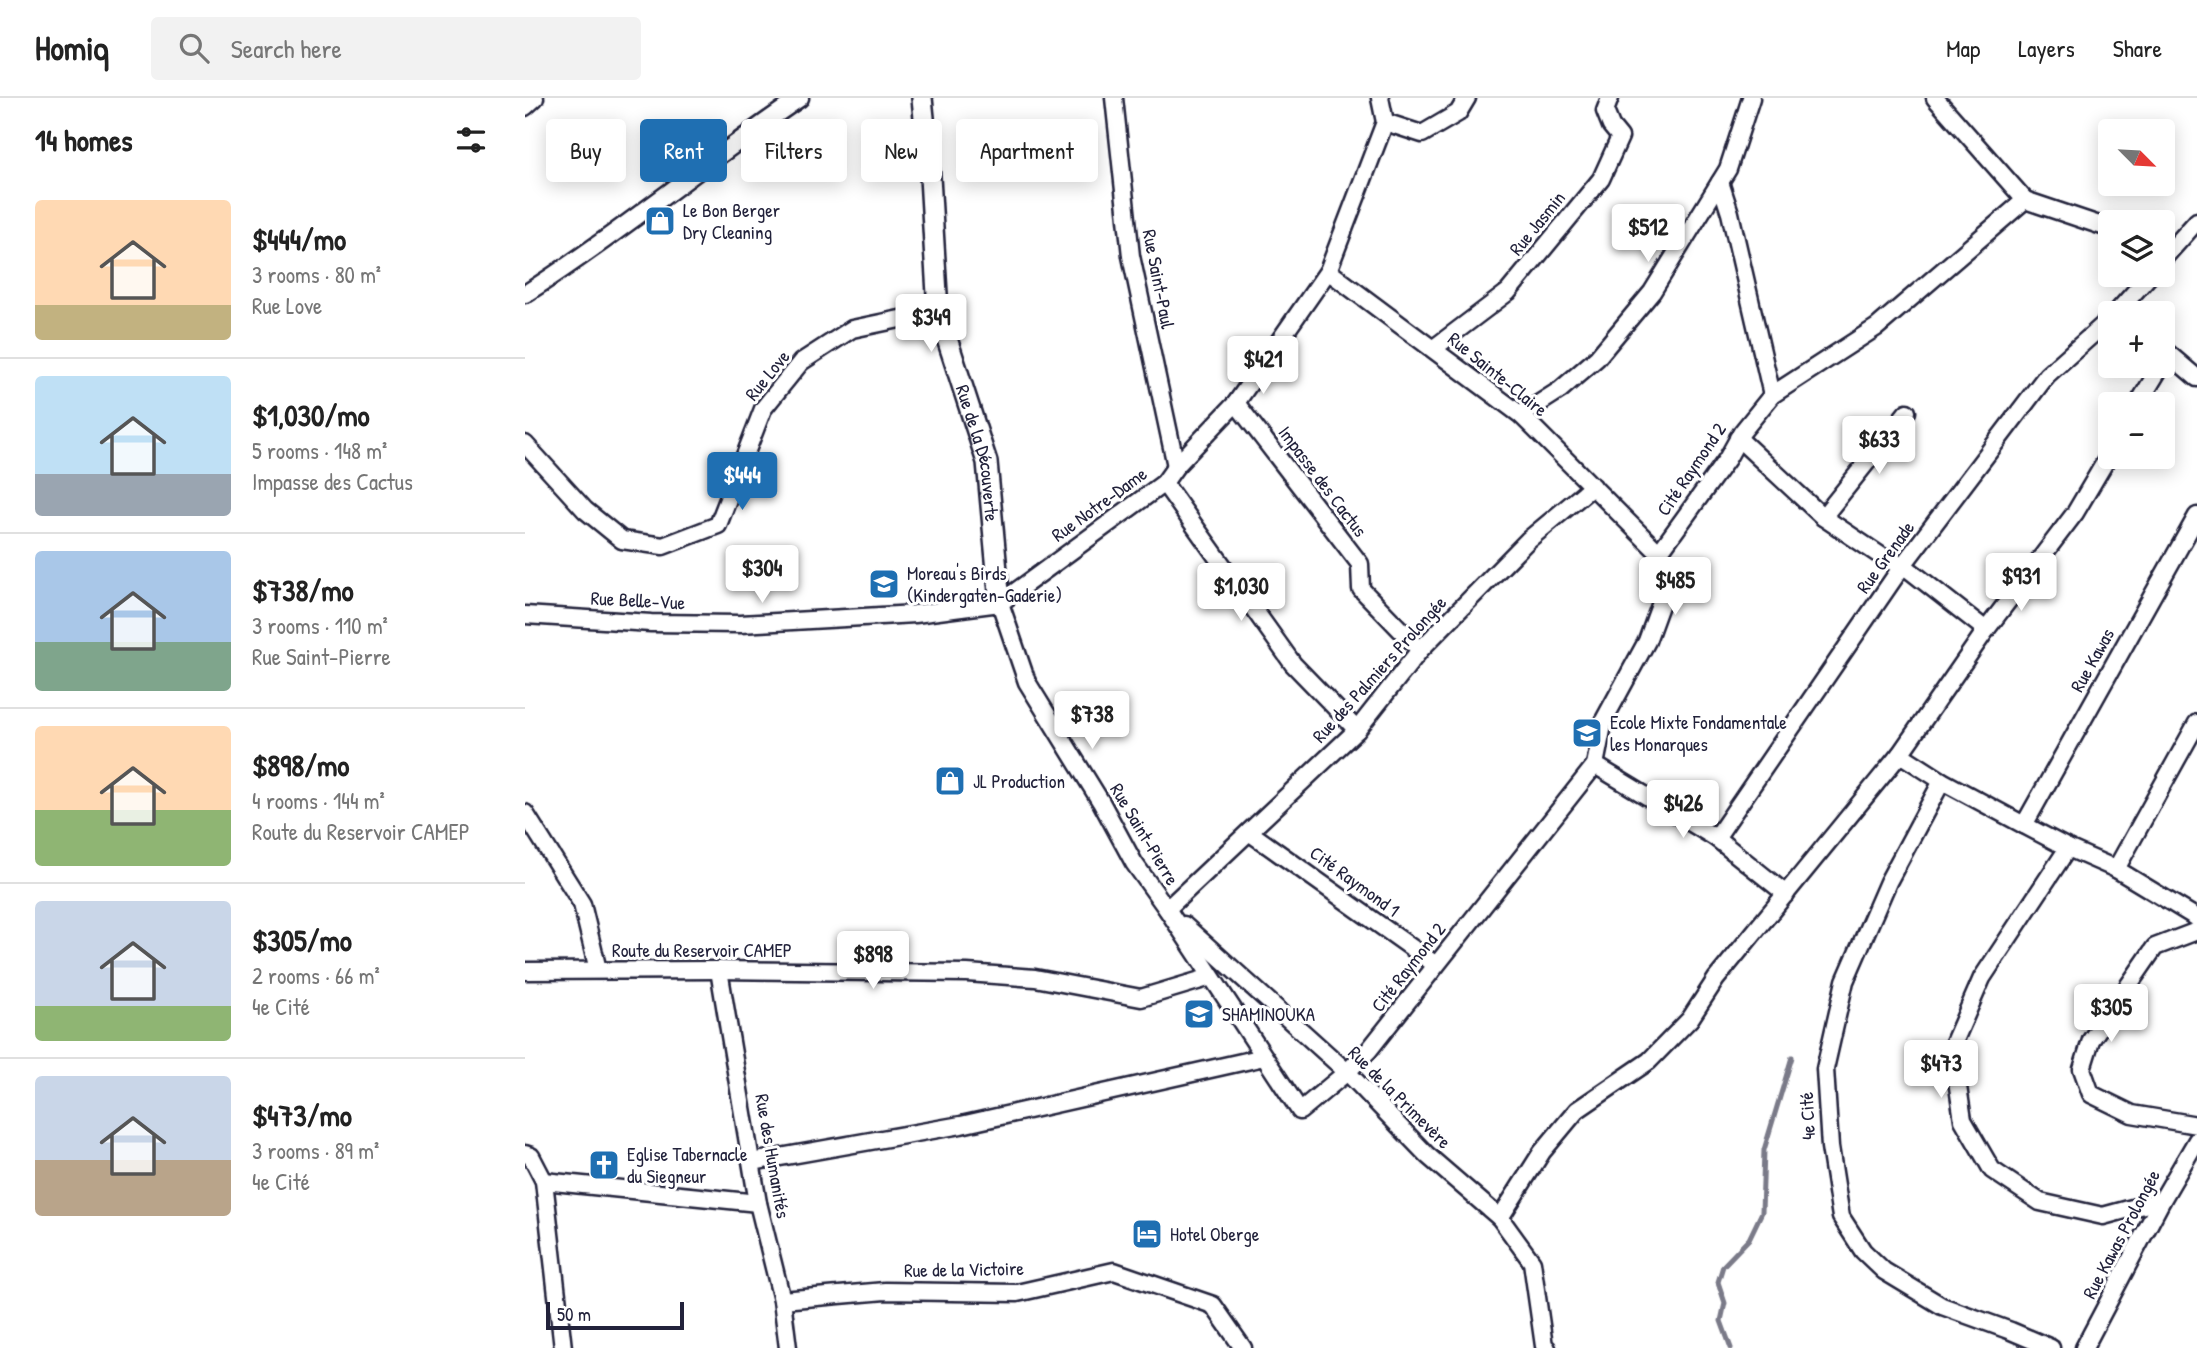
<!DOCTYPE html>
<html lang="en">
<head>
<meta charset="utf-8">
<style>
	:root { --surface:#fff; --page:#f2f2f2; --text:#222; --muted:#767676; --line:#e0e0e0; --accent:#1f6fb2 }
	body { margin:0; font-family:"Patrick Hand",sans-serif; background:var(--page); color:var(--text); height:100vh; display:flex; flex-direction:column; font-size:26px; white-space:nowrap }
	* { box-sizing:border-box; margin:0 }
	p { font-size:23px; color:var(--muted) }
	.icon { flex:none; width:38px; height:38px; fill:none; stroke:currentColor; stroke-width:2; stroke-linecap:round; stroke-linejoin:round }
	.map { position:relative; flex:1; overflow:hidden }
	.panel { display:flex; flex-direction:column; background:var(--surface); width:525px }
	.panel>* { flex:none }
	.top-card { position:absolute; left:21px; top:21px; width:665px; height:63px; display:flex; gap:14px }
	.needle { width:46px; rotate:114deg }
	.tools { position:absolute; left:1573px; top:21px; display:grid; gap:14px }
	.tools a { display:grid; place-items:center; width:77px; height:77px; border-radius:7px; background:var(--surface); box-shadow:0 4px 18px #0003; font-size:35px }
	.scale { position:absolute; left:21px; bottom:18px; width:138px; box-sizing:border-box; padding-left:7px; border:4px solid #22223b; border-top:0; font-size:19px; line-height:24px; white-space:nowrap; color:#22223b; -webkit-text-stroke:5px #fff; paint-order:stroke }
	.price { position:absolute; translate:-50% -60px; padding:0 16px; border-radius:7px; background:#fff; color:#222; font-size:23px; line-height:46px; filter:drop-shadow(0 2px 4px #0008) }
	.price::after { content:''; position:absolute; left:50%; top:42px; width:21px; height:16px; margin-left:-10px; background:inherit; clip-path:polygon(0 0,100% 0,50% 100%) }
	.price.active { background:var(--accent); color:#fff }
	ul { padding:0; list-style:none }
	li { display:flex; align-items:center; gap:21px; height:175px; padding:0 35px }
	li+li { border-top:2px solid var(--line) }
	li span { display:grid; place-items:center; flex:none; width:196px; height:140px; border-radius:7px; color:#555 }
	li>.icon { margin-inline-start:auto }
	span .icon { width:84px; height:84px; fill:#fffc; stroke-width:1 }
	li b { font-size:30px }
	h2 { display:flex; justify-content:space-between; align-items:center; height:84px; padding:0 35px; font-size:30px }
	.tag { padding:0 24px; border-radius:7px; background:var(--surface); box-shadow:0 4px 18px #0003; font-size:24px; line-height:63px }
	.tag.active { background:var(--accent); color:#fff }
	header { display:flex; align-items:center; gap:42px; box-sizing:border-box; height:98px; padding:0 35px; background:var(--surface); border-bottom:2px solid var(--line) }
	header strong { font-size:33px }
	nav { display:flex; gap:38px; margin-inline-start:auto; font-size:24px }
	.search { width:490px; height:63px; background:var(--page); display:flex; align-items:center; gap:18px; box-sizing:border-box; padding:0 24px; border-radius:7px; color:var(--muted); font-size:26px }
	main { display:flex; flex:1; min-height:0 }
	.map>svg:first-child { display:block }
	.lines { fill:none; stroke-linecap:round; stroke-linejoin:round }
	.stream { stroke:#7a7a88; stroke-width:5 }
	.minor-casing { stroke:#22223b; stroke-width:21 }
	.tertiary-casing { stroke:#22223b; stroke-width:24 }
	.minor { stroke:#fff; stroke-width:16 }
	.tertiary { stroke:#fff; stroke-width:19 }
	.labels { text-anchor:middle; stroke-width:6; stroke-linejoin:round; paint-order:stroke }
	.poi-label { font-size:19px; fill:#22223b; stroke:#fff; text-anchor:start }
	.street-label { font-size:19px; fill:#22223b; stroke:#fff }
</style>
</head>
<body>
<header>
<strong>Homiq</strong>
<div class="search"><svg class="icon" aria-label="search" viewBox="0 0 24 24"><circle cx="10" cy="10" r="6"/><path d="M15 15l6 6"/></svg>Search here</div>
<nav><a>Map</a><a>Layers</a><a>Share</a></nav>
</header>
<main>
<section class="panel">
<h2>14 homes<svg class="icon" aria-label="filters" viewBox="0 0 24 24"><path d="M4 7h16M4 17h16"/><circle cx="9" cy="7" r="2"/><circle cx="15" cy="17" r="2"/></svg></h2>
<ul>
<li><span style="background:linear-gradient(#ffd9b3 75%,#c2b280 0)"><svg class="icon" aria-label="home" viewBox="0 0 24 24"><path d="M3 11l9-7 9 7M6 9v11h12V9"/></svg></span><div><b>$444/mo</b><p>3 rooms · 80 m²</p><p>Rue Love</p></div></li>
<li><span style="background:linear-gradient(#bfe0f5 70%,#9aa5b1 0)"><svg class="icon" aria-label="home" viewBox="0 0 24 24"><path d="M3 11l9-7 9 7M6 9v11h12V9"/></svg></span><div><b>$1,030/mo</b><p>5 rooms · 148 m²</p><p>Impasse des Cactus</p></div></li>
<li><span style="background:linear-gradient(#a9c7e8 65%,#7fa58c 0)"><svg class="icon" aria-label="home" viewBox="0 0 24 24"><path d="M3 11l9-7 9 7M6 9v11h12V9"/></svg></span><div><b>$738/mo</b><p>3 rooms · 110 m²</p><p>Rue Saint-Pierre</p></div></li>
<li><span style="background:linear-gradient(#ffd9b3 60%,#8fb573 0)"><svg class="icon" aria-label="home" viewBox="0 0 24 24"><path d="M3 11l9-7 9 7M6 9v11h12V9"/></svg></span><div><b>$898/mo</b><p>4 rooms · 144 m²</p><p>Route du Reservoir CAMEP</p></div></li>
<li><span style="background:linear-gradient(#c9d6e8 75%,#8fb573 0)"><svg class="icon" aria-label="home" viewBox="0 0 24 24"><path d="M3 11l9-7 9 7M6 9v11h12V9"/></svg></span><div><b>$305/mo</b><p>2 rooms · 66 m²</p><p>4e Cité</p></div></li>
<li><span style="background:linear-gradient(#c9d6e8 60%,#b9a48a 0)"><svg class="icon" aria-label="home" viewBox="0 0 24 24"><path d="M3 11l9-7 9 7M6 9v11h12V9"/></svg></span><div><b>$473/mo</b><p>3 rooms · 89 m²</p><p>4e Cité</p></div></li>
</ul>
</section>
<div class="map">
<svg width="1672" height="1250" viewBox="0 0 1672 1250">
	<rect width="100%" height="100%" fill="#fff"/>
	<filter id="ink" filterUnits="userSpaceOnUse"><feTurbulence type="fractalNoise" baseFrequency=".0143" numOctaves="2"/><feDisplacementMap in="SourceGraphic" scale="14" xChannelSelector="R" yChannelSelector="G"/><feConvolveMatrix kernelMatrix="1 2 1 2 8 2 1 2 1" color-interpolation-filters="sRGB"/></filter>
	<g filter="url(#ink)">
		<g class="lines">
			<path class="stream" d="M 1206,1250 L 1196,1223 L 1200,1205 L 1193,1184 L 1198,1168 L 1224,1141 L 1237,1114 L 1239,1052 L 1267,959"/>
			<g class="minor-casing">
				<g id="minor">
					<path d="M 589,0 L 606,158 L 651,368"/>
					<path d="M 1410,0 L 1500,102"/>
					<path d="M 0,9 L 10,0"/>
					<path d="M 860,24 L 897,36 L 933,15 L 942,0"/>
					<path d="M 1195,84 L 1205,115 L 1247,297"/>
					<path d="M 1638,161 L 1672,123"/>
					<path d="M 803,173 L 996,317 L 1134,455"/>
					<path d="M 0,196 C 95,135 182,63 275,0"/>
					<path d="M 1591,215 L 1625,177"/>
					<path d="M 909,250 L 983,194 L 1076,81 L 1095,39 L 1086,28 L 1080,13 L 1085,0"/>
					<path d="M 1638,251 L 1672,280"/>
					<path d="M 711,305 L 835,466 L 836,491 L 895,552"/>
					<path d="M 1613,306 L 1636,268"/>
					<path d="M 996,317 L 1035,292 L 1072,260 L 1127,194 L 1203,71 L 1226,0"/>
					<path d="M 1213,340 L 1298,419 L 1362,462 L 1378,467 L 1461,532"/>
					<path d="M 0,346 L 60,412 L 97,442 L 138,448 L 193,427 L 238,311 L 276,264 L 327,231 L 413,213"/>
					<path d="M 639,385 L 768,566 L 832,632"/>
					<path d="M 1298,419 L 1382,314"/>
					<path d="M 475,505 L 502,584 L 576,704 L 609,765 L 642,811 L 775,1013 L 822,974 L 844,952 L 1070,667 L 1079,622 L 1122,543 L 1138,499 L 1134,455 L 1202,361 L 1217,334 L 1247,297 L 1352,229 L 1500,102 L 1586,131"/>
					<path d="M 0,517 L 126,525 L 215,526 L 390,516 L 475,505 L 639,385 L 651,368 L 711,305 L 803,173 L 860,24 L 855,0"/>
					<path d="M 1375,656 L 1417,683 L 1499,727 L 1543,750 L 1591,771 L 1672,820"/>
					<path d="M 1070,667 L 1191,740 L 1261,796"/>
					<path d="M 1417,683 L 1363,784 L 1320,883 L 1300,971 L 1305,1049 L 1316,1119 L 1338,1153 L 1359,1173 L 1417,1208 L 1486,1233 L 1526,1250"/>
					<path d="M 0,715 L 57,806 L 73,872"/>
					<path d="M 1499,727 L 1672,418"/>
					<path d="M 724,734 L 911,867"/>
					<path d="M 1191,740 L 1378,467 L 1522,277 L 1586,220"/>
					<path d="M 1543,750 L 1457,880 L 1427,949 L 1438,1022 L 1467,1072 L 1515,1104 L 1578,1118 L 1637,1102"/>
					<path d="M 1591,771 L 1672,625"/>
					<path d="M 642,811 L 832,632 L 895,552 L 1003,442 L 1068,388"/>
					<path d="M 659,827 L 822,974 L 902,1057 L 975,1120 L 1007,1164 L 1019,1248 L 1022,1250"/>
					<path d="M 1672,833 L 1630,849 L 1566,942 L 1557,971 L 1566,996 L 1607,1016 L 1672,1027"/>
					<path d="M 194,872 L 233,1105 L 257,1202 L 263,1250"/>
					<path d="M 0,873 L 194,872 L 442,875 L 510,880 L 616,900 L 686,879"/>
					<path d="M 0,1056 L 6,1058 L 19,1083 L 38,1250"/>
					<path d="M 227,1064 L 436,1027 L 739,959"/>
					<path d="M 19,1083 L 233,1105"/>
					<path d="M 975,1120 L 1017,1054 L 1052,1012 L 1124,963 L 1165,921 L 1191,881 L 1375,656 L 1461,532 L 1550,415 L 1586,354"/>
					<path d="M 257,1202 L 360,1193 L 492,1195 L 589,1173 L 688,1207 L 718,1250"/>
					<path d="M 1559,1250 L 1637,1102 L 1672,1042"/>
				</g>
			</g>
			<g class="tertiary-casing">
				<g id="tertiary">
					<path id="s1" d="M 397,0 L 405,79 L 413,213 L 462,364 L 475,505"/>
				</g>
			</g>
			<use href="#minor" class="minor"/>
			<use href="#tertiary" class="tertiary"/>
		</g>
	</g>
	<defs>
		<g id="shop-square" transform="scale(1.575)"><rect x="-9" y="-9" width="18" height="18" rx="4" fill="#1f6fb2" stroke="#fff"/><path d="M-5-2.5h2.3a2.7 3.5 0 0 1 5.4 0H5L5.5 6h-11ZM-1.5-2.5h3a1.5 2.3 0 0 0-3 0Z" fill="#fff"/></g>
		<g id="school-square" transform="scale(1.575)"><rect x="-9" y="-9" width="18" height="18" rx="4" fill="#1f6fb2" stroke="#fff"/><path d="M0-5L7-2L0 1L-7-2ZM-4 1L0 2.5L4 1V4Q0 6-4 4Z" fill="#fff"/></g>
		<g id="church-square" transform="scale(1.575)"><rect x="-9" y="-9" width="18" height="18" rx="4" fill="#1f6fb2" stroke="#fff"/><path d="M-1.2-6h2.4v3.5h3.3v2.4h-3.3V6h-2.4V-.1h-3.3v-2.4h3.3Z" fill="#fff"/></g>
		<g id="hotel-square" transform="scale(1.575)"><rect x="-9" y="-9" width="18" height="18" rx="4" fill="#1f6fb2" stroke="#fff"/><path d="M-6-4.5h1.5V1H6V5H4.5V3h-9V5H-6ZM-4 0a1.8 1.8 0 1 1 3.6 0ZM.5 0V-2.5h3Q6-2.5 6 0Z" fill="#fff"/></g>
	</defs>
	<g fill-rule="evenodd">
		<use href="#shop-square" x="135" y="123"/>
		<use href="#school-square" x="359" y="486"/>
		<use href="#school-square" x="1062" y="635"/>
		<use href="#shop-square" x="425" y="683"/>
		<use href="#school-square" x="674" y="916"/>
		<use href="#church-square" x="79" y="1067"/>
		<use href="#hotel-square" x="622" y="1136"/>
	</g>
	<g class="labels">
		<g class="poi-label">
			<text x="158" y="119">Le Bon Berger<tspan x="158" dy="22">Dry Cleaning</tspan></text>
			<text x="382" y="482">Moreau's Birds<tspan x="382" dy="22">(Kindergaten-Gaderie)</tspan></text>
			<text x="1085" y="631">Ecole Mixte Fondamentale<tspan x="1085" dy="22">les Monarques</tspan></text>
			<text x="448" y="690">JL Production</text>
			<text x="697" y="923">SHAMINOUKA</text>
			<text x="102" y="1063">Eglise Tabernacle<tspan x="102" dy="22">du Siegneur</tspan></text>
			<text x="645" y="1143">Hotel Oberge</text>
		</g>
		<g class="street-label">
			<text transform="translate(1012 125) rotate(-51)" y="7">Rue Jasmin</text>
			<text transform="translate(634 181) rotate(79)" y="7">Rue Saint-Paul</text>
			<text transform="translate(973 276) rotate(39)" y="7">Rue Sainte-Claire</text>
			<text transform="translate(242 277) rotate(-51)" y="7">Rue Love</text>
			<text dy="7" stroke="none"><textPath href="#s1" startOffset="362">Rue de la Découverte</textPath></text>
			<text transform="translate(1166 371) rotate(-56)" y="7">Cité Raymond 2</text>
			<text transform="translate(798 383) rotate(53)" y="7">Impasse des Cactus</text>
			<text transform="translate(574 406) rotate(-36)" y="7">Rue Notre-Dame</text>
			<text transform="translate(1360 459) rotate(-54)" y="7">Rue Grenade</text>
			<text transform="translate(113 502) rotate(3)" y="7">Rue Belle-Vue</text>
			<text transform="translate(1567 562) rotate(-61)" y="7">Rue Kawas</text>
			<text transform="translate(854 571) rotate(-48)" y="7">Rue des Palmiers Prolongée</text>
			<text transform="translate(620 736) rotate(59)" y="7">Rue Saint-Pierre</text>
			<text transform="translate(830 783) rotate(36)" y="7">Cité Raymond 1</text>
			<text x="177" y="859">Route du Reservoir CAMEP</text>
			<text transform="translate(883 869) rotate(-52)" y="7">Cité Raymond 2</text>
			<text transform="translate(875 999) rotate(45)" y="7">Rue de la Primevère</text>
			<text transform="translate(1282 1018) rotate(-93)" y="7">4e Cité</text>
			<text transform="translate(248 1058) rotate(80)" y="7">Rue des Humanités</text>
			<text transform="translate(1596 1136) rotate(-62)" y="7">Rue Kawas Prolongée</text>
			<text transform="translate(439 1171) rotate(-1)" y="7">Rue de la Victoire</text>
		</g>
	</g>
</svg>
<div class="tools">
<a><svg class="needle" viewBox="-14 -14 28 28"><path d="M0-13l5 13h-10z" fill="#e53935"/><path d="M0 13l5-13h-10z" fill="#767676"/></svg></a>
<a><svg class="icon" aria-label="layers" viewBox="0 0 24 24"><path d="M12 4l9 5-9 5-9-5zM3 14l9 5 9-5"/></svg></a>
<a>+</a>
<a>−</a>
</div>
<div class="scale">50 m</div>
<b class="price" style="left:1123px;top:166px">$512</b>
<b class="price" style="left:406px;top:256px">$349</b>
<b class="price" style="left:738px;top:298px">$421</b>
<b class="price" style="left:1354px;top:378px">$633</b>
<b class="price active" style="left:217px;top:414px">$444</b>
<b class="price" style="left:237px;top:507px">$304</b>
<b class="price" style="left:1496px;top:515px">$931</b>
<b class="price" style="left:1150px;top:519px">$485</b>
<b class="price" style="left:716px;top:525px">$1,030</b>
<b class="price" style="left:567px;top:653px">$738</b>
<b class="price" style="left:1158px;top:742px">$426</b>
<b class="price" style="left:348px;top:893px">$898</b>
<b class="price" style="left:1586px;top:946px">$305</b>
<b class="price" style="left:1416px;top:1002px">$473</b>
<div class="top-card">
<a class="tag">Buy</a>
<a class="tag active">Rent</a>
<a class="tag">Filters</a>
<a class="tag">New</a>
<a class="tag">Apartment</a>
</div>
</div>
</main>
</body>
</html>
